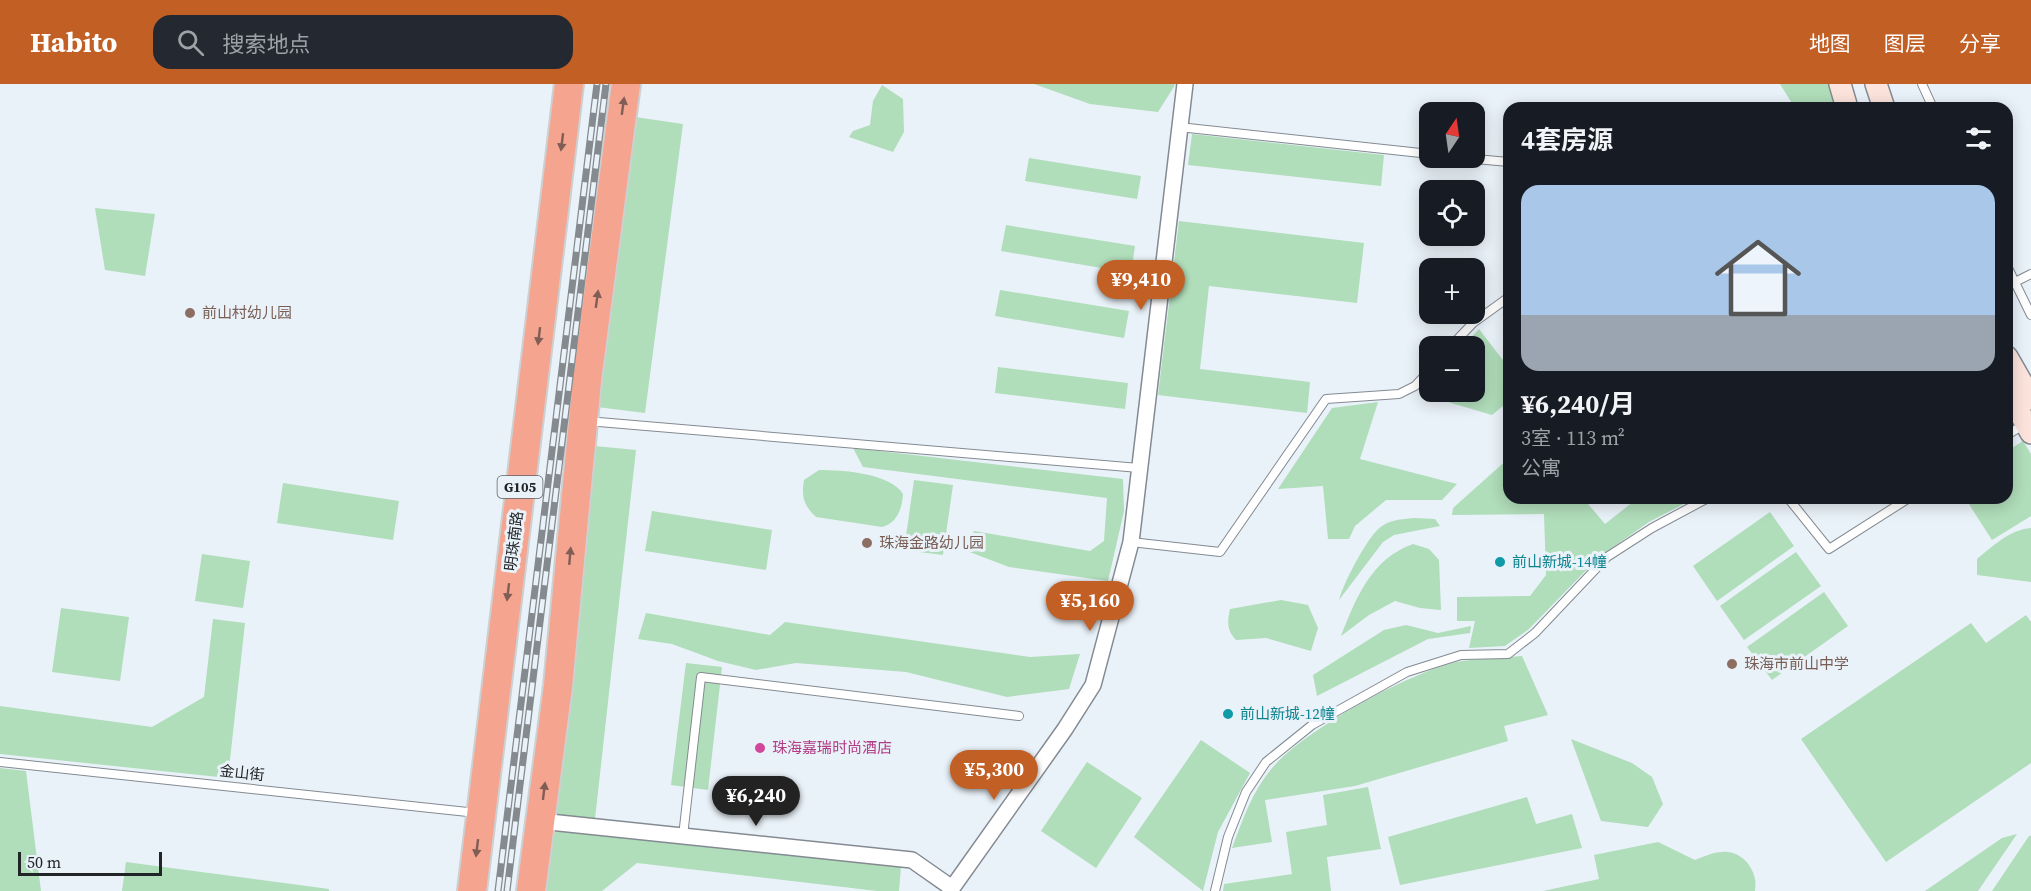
<!DOCTYPE html>
<html lang="zh">
<head>
<meta charset="utf-8">
<style>
	:root { --surface:#171b24; --page:#242831; --text:#f1f3f6; --muted:#9ea1a6; --line:#363941; --accent:#c15f24 }
	body { margin:0; font-family:"Source Serif 4","Noto Sans SC",serif; background:var(--page); color:var(--text); height:100vh; display:flex; flex-direction:column; font-size:22px; white-space:nowrap }
	* { box-sizing:border-box; margin:0 }
	p { font-size:20px; color:var(--muted) }
	.icon { flex:none; width:33px; height:33px; fill:none; stroke:currentColor; stroke-width:2; stroke-linecap:round; stroke-linejoin:round }
	.map { position:relative; flex:1; overflow:hidden }
	.side { position:absolute; left:1503px; top:18px; width:510px; height:402px; display:flex; flex-direction:column; background:var(--surface); border-radius:18px; box-shadow:0 3px 15px #0003 }
	.side>* { flex:none }
	.needle { width:39px; rotate:13deg }
	.buttons { position:absolute; left:1419px; top:18px; display:grid; gap:12px }
	.buttons a { display:grid; place-items:center; width:66px; height:66px; border-radius:12px; background:var(--surface); box-shadow:0 3px 15px #0003; font-size:30px }
	.scale { position:absolute; left:18px; bottom:15px; width:144px; box-sizing:border-box; padding-left:6px; border:3px solid #222528; border-top:0; font-size:16px; line-height:21px; white-space:nowrap; color:#222528; -webkit-text-stroke:4px #eaf2f9; paint-order:stroke }
	.price { position:absolute; translate:-50% -51px; padding:0 14px; border-radius:21px; background:var(--accent); color:#fff; font-size:20px; line-height:39px; filter:drop-shadow(0 2px 3px #0008) }
	.price::after { content:''; position:absolute; left:50%; top:36px; width:18px; height:14px; margin-left:-9px; background:inherit; clip-path:polygon(0 0,100% 0,50% 100%) }
	.price.active { background:#222; color:#fff }
	ul { padding:0; list-style:none }
	li { display:grid; align-content:center; gap:12px; height:318px; padding:0 18px }
	li+li { border-top:2px solid var(--line) }
	li span { display:grid; place-items:center; height:186px; border-radius:18px; color:#555 }
	li>.icon { margin-inline-start:auto }
	span .icon { width:108px; height:108px; fill:#fffc; stroke-width:1 }
	li b { font-size:26px }
	h2 { display:flex; justify-content:space-between; align-items:center; height:72px; padding:0 18px; font-size:26px }
	header { display:flex; align-items:center; gap:36px; box-sizing:border-box; height:84px; padding:0 30px; background:var(--accent); color:#fff }
	header strong { font-size:28px }
	nav { display:flex; gap:33px; margin-inline-start:auto; font-size:21px }
	.search { width:420px; height:54px; background:var(--page); display:flex; align-items:center; gap:15px; box-sizing:border-box; padding:0 21px; border-radius:18px; color:var(--muted); font-size:22px }
	.map>svg:first-child { display:block }
	.green { fill:#b0ddba }
	.lines { fill:none; stroke-linecap:round; stroke-linejoin:round }
	.lane-casing { stroke:#848a92; stroke-width:10 }
	.street-casing { stroke:#848a92; stroke-width:18 }
	.secondary-casing { stroke:#848a92; stroke-width:24 }
	.highway-casing { stroke:#cecfd0; stroke-width:32 }
	.lane { stroke:#fff; stroke-width:8 }
	.street { stroke:#fff; stroke-width:15 }
	.secondary { stroke:#fce4dd; stroke-width:21 }
	.highway { stroke:#f4a48f; stroke-width:28 }
	.rail-casing { stroke:#848a8e; stroke-width:7 }
	.rail { stroke:#eaf2f9; stroke-width:4.5; stroke-dasharray:14; stroke-linecap:butt }
	.oneway { fill:#805e56 }
	.education-dot { fill:#8d6e63; stroke:#eaf2f9; stroke-width:2 }
	.culture-dot { fill:#0f9aa8; stroke:#eaf2f9; stroke-width:2 }
	.hotel-dot { fill:#d1479c; stroke:#eaf2f9; stroke-width:2 }
	.labels { text-anchor:middle; stroke-width:6; stroke-linejoin:round; paint-order:stroke }
	.shield { fill:#eaf2f9; stroke:#5e6267; stroke-width:1.5 }
	.shield-label { font-size:14px; font-weight:bold; fill:#222528 }
	.education-label { font-size:15px; fill:#785e54; stroke:#eaf2f9; text-anchor:start }
	.street-label { font-size:15px; fill:#222528; stroke:#eaf2f9 }
	.culture-label { font-size:15px; fill:#0d838f; stroke:#eaf2f9; text-anchor:start }
	.hotel-label { font-size:15px; fill:#b23c85; stroke:#eaf2f9; text-anchor:start }
</style>
</head>
<body>
<header>
<strong>Habito</strong>
<div class="search"><svg class="icon" aria-label="search" viewBox="0 0 24 24"><circle cx="10" cy="10" r="6"/><path d="M15 15l6 6"/></svg>搜索地点</div>
<nav><a>地图</a><a>图层</a><a>分享</a></nav>
</header>
<div class="map">
<svg width="2031" height="807" viewBox="0 0 2031 807">
	<rect width="100%" height="100%" fill="#eaf2f9"/>
	<g class="green">
		<path d="M 1034,0 L 1174,0 L 1175,1 L 1158,28 L 1090,20 Z"/>
		<path d="M 1780,0 L 1833,0 L 1840,24 L 1789,24 L 1793,21 Z"/>
		<path d="M 882,1 L 903,15 L 904,48 L 893,68 L 849,53 L 853,47 L 870,41 L 873,17 Z"/>
		<path d="M 635,33 L 683,40 L 645,329 L 597,323 Z"/>
		<path d="M 1192,50 L 1384,71 L 1381,102 L 1188,81 Z"/>
		<path d="M 1029,74 L 1141,92 L 1137,115 L 1025,97 Z"/>
		<path d="M 95,124 L 155,130 L 145,192 L 105,186 Z"/>
		<path d="M 1179,137 L 1364,159 L 1357,219 L 1209,202 L 1200,285 L 1310,298 L 1307,329 L 1158,311 Z"/>
		<path d="M 1006,141 L 1135,162 L 1131,189 L 1001,167 Z"/>
		<path d="M 1000,206 L 1129,227 L 1124,254 L 995,232 Z"/>
		<path d="M 1479,245 L 1509,284 L 1509,317 L 1492,331 L 1421,310 L 1429,300 L 1430,308 L 1474,308 L 1474,262 L 1463,262 Z"/>
		<path d="M 998,283 L 1128,299 L 1125,325 L 995,309 Z"/>
		<path d="M 1378,318 L 1360,375 L 1457,400 L 1442,416 L 1386,416 L 1355,442 L 1349,455 L 1328,455 L 1323,402 L 1278,405 L 1332,324 Z"/>
		<path d="M 2023,357 L 2031,370 L 2031,432 L 1992,456 L 1965,414 L 2007,414 L 2007,367 Z"/>
		<path d="M 595,362 L 636,366 L 595,735 L 553,731 Z"/>
		<path d="M 853,364 L 1123,395 L 1124,427 L 1108,497 L 1009,483 L 967,467 L 974,447 L 1090,467 L 1104,457 L 1107,414 L 863,383 Z"/>
		<path d="M 1509,374 L 1509,414 L 1583,414 L 1605,440 L 1638,414 L 1695,414 L 1649,438 L 1599,473 L 1529,545 L 1505,562 L 1469,564 L 1475,537 L 1457,537 L 1457,513 L 1530,512 L 1546,491 L 1544,430 L 1452,431 L 1453,424 Z"/>
		<path d="M 819,386 C 843,386 890,389 903,410 C 902,425 897,439 882,443 L 816,433 C 804,422 801,412 804,396 Z"/>
		<path d="M 914,396 L 953,401 L 943,471 L 904,466 Z"/>
		<path d="M 283,399 L 399,417 L 393,456 L 277,439 Z"/>
		<path d="M 652,427 L 772,446 L 766,486 L 645,467 Z"/>
		<path d="M 1770,428 L 1794,462 L 1717,517 L 1693,482 Z"/>
		<path d="M 1415,434 L 1435,435 L 1440,442 L 1394,451 L 1383,458 L 1339,516 C 1343,500 1368,451 1382,442 C 1392,435 1404,435 1415,434 Z"/>
		<path d="M 2031,444 L 2031,498 L 1977,491 L 1977,475 C 1993,462 2009,446 2031,444 Z"/>
		<path d="M 1413,460 L 1429,465 L 1439,476 L 1441,526 L 1420,524 L 1395,517 L 1369,531 L 1341,552 C 1356,514 1371,475 1413,460 Z"/>
		<path d="M 1796,468 L 1821,502 L 1744,556 L 1720,522 Z"/>
		<path d="M 202,470 L 250,477 L 243,524 L 195,517 Z"/>
		<path d="M 1824,508 L 1848,542 L 1772,596 L 1747,563 Z"/>
		<path d="M 1281,516 L 1308,521 L 1318,544 L 1311,567 L 1266,554 L 1236,556 C 1227,547 1227,538 1230,525 Z"/>
		<path d="M 61,524 L 129,533 L 120,597 L 52,588 Z"/>
		<path d="M 646,529 L 770,551 L 785,538 L 1030,573 L 1080,570 L 1069,605 L 1007,613 L 906,588 L 796,579 L 756,586 L 718,577 L 672,560 L 638,555 Z"/>
		<path d="M 2026,531 L 2031,538 L 2031,679 L 1886,778 L 1801,655 L 1971,539 L 1986,559 Z"/>
		<path d="M 213,535 L 245,539 L 228,694 L 0,670 L 0,622 L 152,643 L 204,613 Z"/>
		<path d="M 1406,541 L 1438,549 L 1471,542 L 1470,549 L 1428,555 L 1317,612 L 1313,591 L 1384,546 Z"/>
		<path d="M 1522,572 L 1548,631 L 1504,642 L 1508,657 L 1355,702 L 1265,716 L 1272,758 L 1232,764 C 1243,735 1252,707 1273,683 C 1305,646 1414,585 1462,577 C 1482,574 1502,574 1522,572 Z"/>
		<path d="M 686,579 L 722,583 L 708,706 L 671,701 Z"/>
		<path d="M 1571,655 L 1632,679 L 1652,693 L 1663,720 L 1648,743 L 1601,737 Z"/>
		<path d="M 1201,656 L 1250,689 L 1218,748 L 1203,807 L 1134,753 Z"/>
		<path d="M 1087,678 L 1142,714 L 1096,784 L 1041,747 Z"/>
		<path d="M 0,684 L 26,687 L 41,807 L 0,807 Z"/>
		<path d="M 1368,703 L 1381,765 L 1327,773 L 1331,807 L 1223,807 L 1224,800 L 1292,790 L 1286,748 L 1327,741 L 1323,711 Z"/>
		<path d="M 1527,713 L 1536,740 L 1572,730 L 1582,764 L 1400,801 L 1388,753 Z"/>
		<path d="M 547,746 L 901,783 L 899,807 L 877,807 L 637,779 L 602,807 L 539,807 Z"/>
		<path d="M 2017,750 L 1978,807 L 1925,807 L 2002,754 Z"/>
		<path d="M 2029,752 L 2031,752 L 2031,807 L 1992,807 Z"/>
		<path d="M 1658,758 L 1695,776 C 1703,773 1713,768 1722,768 C 1743,766 1759,788 1755,807 L 1543,807 L 1599,795 L 1594,771 Z"/>
		<path d="M 126,778 L 329,805 L 329,807 L 122,807 Z"/>
	</g>
	<g class="lines">
		<g class="lane-casing">
			<g id="lane">
				<path d="M 1922,0 L 1933,24"/>
				<path d="M 1179,43 L 1430,70"/>
				<path d="M 1464,74 L 1509,78"/>
				<path d="M 2007,182 L 2031,231"/>
				<path d="M 2015,198 L 2031,190"/>
				<path d="M 1451,262 L 1473,239 L 1509,213"/>
				<path d="M 587,337 L 1139,384"/>
				<path d="M 2007,351 L 2023,341"/>
				<path d="M 1788,414 L 1829,465 L 1909,414"/>
				<path d="M 1131,458 L 1220,468 L 1326,315 L 1399,310 L 1415,302 L 1430,286"/>
				<path d="M 0,678 L 477,729"/>
				<path d="M 683,752 L 701,593 L 1019,632"/>
				<path d="M 1215,807 L 1228,753 L 1246,708 L 1266,678 L 1312,641 L 1407,588 L 1461,571 L 1508,570 L 1535,549 L 1607,473 L 1652,444 L 1708,414"/>
			</g>
		</g>
		<g class="street-casing">
			<g id="street">
				<path d="M 540,737 L 912,776 L 952,804"/>
				<path d="M 950,807 L 1065,645 L 1093,601 L 1131,458 L 1185,0"/>
			</g>
		</g>
		<g class="secondary-casing">
			<g id="secondary">
				<path d="M 1840,0 L 1847,24"/>
				<path d="M 1876,0 L 1884,24"/>
				<path d="M 2007,273 L 2031,315"/>
				<path d="M 2007,306 L 2031,349"/>
			</g>
		</g>
		<g class="highway-casing">
			<g id="highway">
				<path d="M 472,807 L 569,0"/>
				<path d="M 531,807 L 558,602 L 587,296 L 626,0"/>
			</g>
		</g>
		<use href="#lane" class="lane"/>
		<use href="#street" class="street"/>
		<use href="#secondary" class="secondary"/>
		<use href="#highway" class="highway"/>
		<g class="rail-casing">
			<g id="rail">
				<path d="M 498,807 L 597,0"/>
				<path d="M 507,807 L 606,0"/>
			</g>
		</g>
		<use href="#rail" class="rail"/>
	</g>
	<defs><path id="oneway-solid" d="M-6-.8H1V-3.2L6.5 0L1 3.2V.8H-6Z" transform="scale(1.5)"/></defs>
	<g class="oneway">
		<use href="#oneway-solid" transform="translate(623 22) rotate(-82)"/>
		<use href="#oneway-solid" transform="translate(562 58) rotate(97)"/>
		<use href="#oneway-solid" transform="translate(597 215) rotate(-82)"/>
		<use href="#oneway-solid" transform="translate(539 252) rotate(97)"/>
		<use href="#oneway-solid" transform="translate(570 472) rotate(-85)"/>
		<use href="#oneway-solid" transform="translate(508 508) rotate(97)"/>
		<use href="#oneway-solid" transform="translate(544 707) rotate(-83)"/>
		<use href="#oneway-solid" transform="translate(477 764) rotate(97)"/>
	</g>
	<g class="education-dot">
		<circle cx="190" cy="229" r="6"/>
		<circle cx="867" cy="459" r="6"/>
		<circle cx="1732" cy="580" r="6"/>
	</g>
	<g class="culture-dot">
		<circle cx="1500" cy="478" r="6"/>
		<circle cx="1228" cy="630" r="6"/>
	</g>
	<circle class="hotel-dot" cx="760" cy="664" r="6"/>
	<g class="labels">
		<rect class="shield" x="497.5" y="392" width="45" height="22" rx="4.5"/>
		<g class="shield-label">
			<text x="520" y="408">G105</text>
		</g>
		<g class="education-label">
			<text x="202" y="234">前山村幼儿园</text>
			<text x="879" y="464">珠海金路幼儿园</text>
			<text x="1744" y="585">珠海市前山中学</text>
		</g>
		<g class="street-label">
			<text transform="translate(514 457) rotate(-83)" y="5">明珠南路</text>
			<text transform="translate(242 689) rotate(6)" y="5">金山街</text>
		</g>
		<g class="culture-label">
			<text x="1512" y="483">前山新城-14幢</text>
			<text x="1240" y="635">前山新城-12幢</text>
		</g>
		<g class="hotel-label">
			<text x="772" y="669">珠海嘉瑞时尚酒店</text>
		</g>
	</g>
</svg>
<div class="buttons">
<a><svg class="needle" viewBox="-14 -14 28 28"><path d="M0-13l5 13h-10z" fill="#e53935"/><path d="M0 13l5-13h-10z" fill="#9ea1a6"/></svg></a>
<a><svg class="icon" aria-label="locate" viewBox="0 0 24 24"><circle cx="12" cy="12" r="6"/><path d="M12 2v4M12 18v4M2 12h4M18 12h4"/></svg></a>
<a>+</a>
<a>−</a>
</div>
<div class="scale">50 m</div>
<b class="price" style="left:1141px;top:227px">¥9,410</b>
<b class="price" style="left:1090px;top:548px">¥5,160</b>
<b class="price" style="left:994px;top:717px">¥5,300</b>
<b class="price active" style="left:756px;top:743px">¥6,240</b>
<section class="side">
<h2>4套房源<svg class="icon" aria-label="filters" viewBox="0 0 24 24"><path d="M4 7h16M4 17h16"/><circle cx="9" cy="7" r="2"/><circle cx="15" cy="17" r="2"/></svg></h2>
<ul>
<li><span style="background:linear-gradient(#a9c7e8 70%,#9aa5b1 0)"><svg class="icon" aria-label="home" viewBox="0 0 24 24"><path d="M3 11l9-7 9 7M6 9v11h12V9"/></svg></span><div><b>¥6,240/月</b><p>3室 · 113 m²</p><p>公寓</p></div></li>
</ul>
</section>
</div>
</body>
</html>
